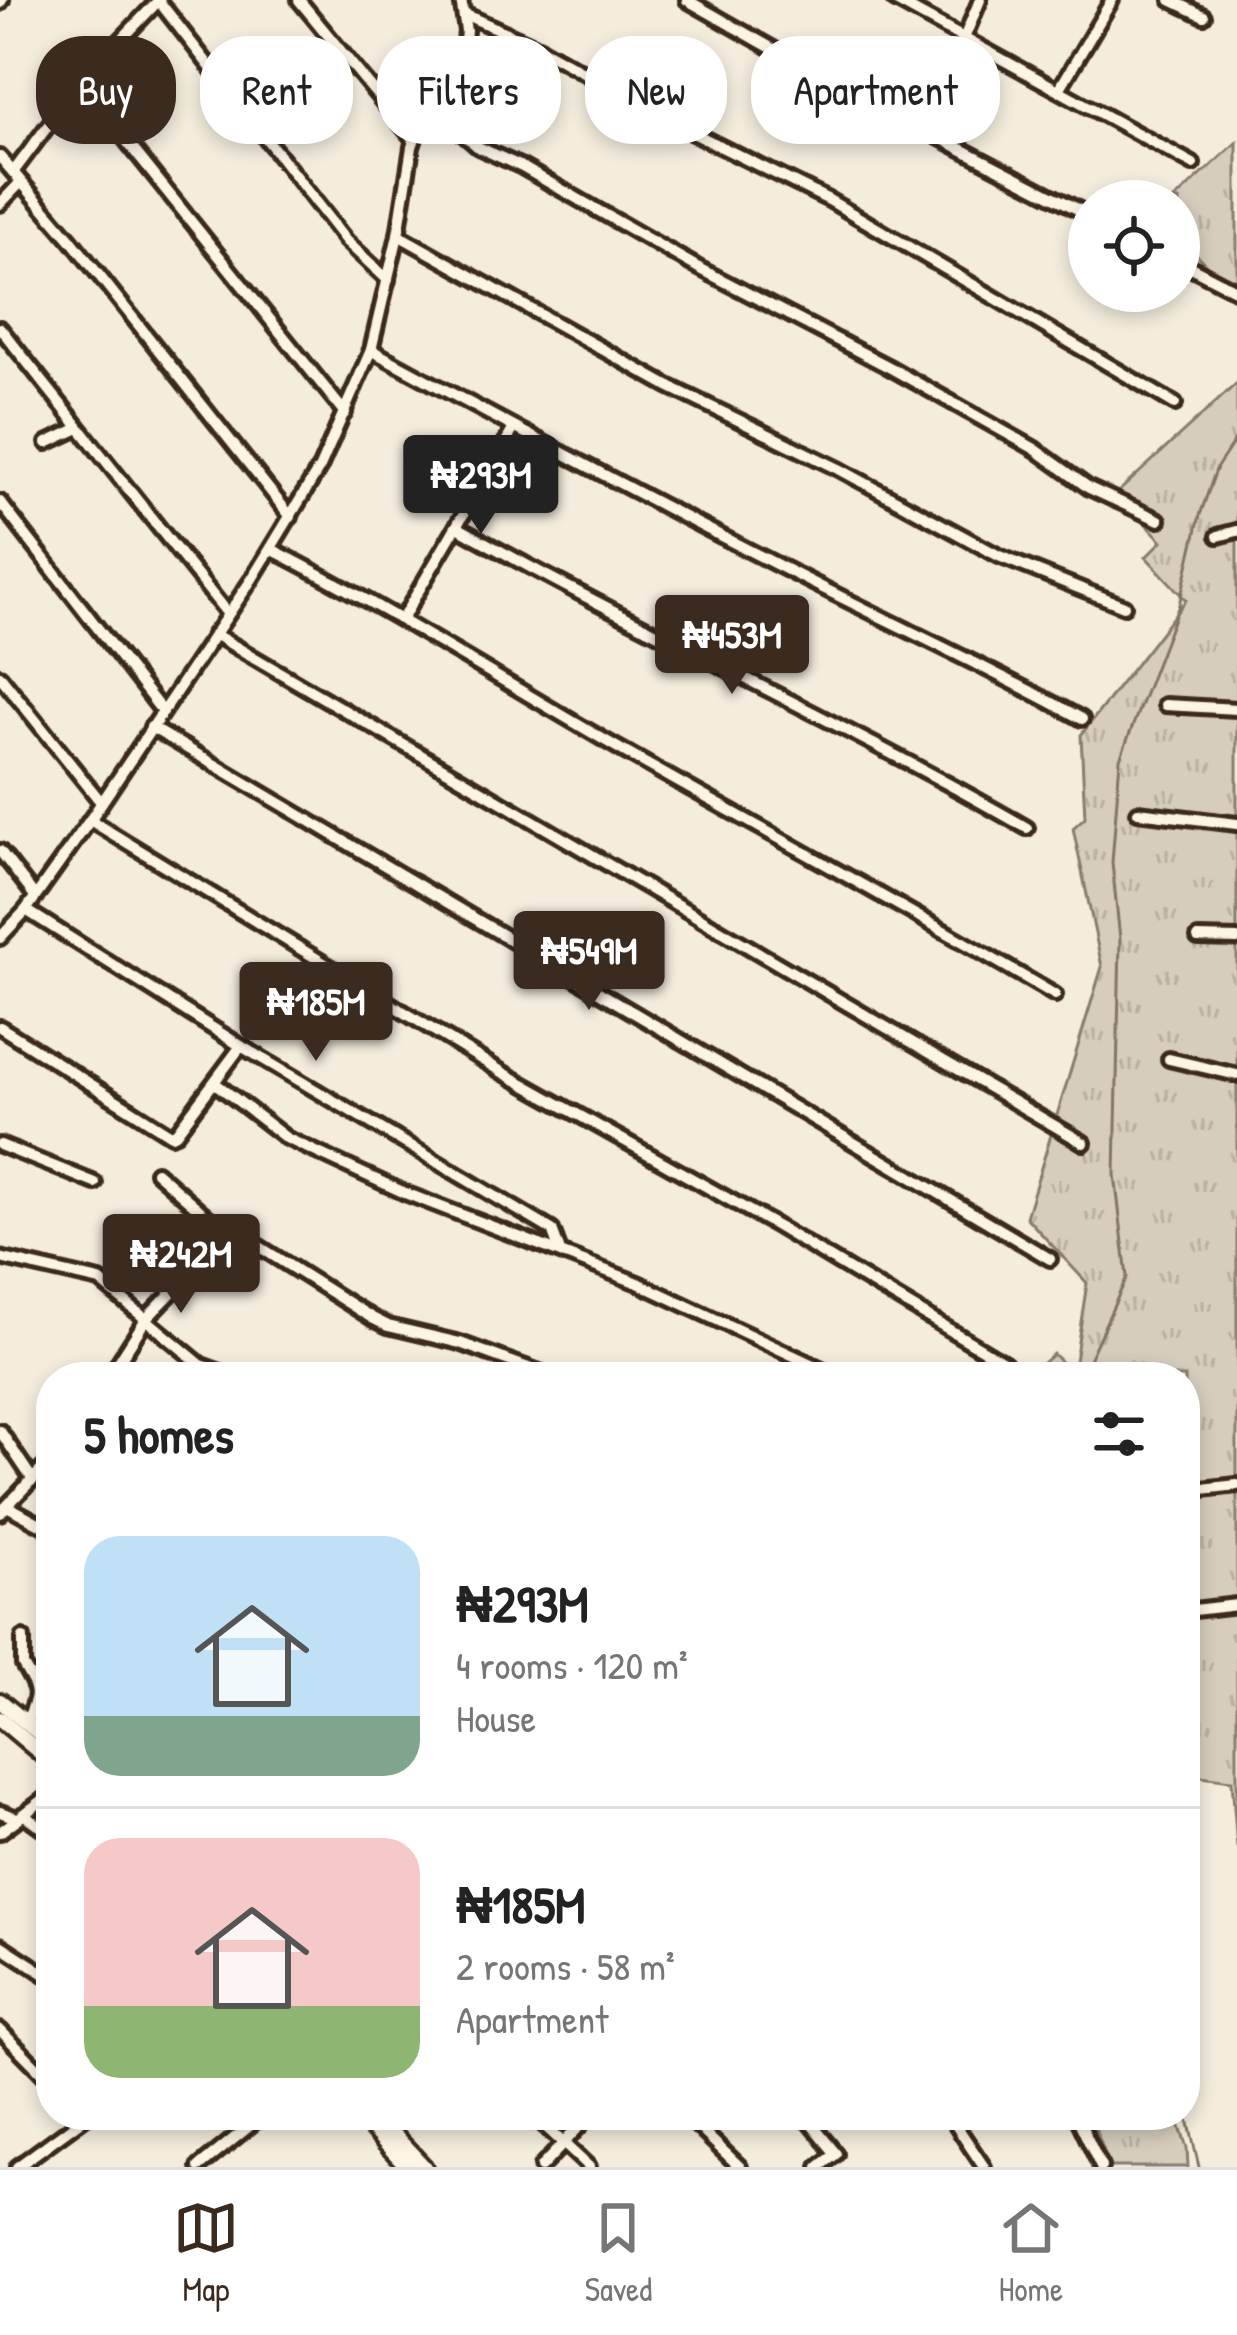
<!DOCTYPE html>
<html lang="en">
<head>
<meta charset="utf-8">
<style>
	:root { --surface:#fff; --page:#f2f2f2; --text:#222; --muted:#767676; --line:#e0e0e0; --accent:#3b2a1e }
	body { margin:0; font-family:"Patrick Hand",sans-serif; background:var(--page); color:var(--text); height:100vh; display:flex; flex-direction:column; font-size:45px; white-space:nowrap }
	* { box-sizing:border-box; margin:0 }
	p { font-size:39px; color:var(--muted) }
	.icon { flex:none; width:66px; height:66px; fill:none; stroke:currentColor; stroke-width:2; stroke-linecap:round; stroke-linejoin:round }
	.map { position:relative; flex:1; overflow:hidden }
	.drawer { position:absolute; left:36px; top:1362px; width:1164px; height:768px; display:flex; flex-direction:column; background:var(--surface); border-radius:48px; box-shadow:0 6px 18px #0003 }
	.drawer>* { flex:none }
	.top-card { position:absolute; left:36px; top:36px; width:1167px; height:108px; display:flex; gap:24px }
	.tools { position:absolute; left:1068px; top:180px; display:grid; gap:24px }
	.tools a { display:grid; place-items:center; width:132px; height:132px; border-radius:50%; background:var(--surface); box-shadow:0 6px 18px #0003; font-size:60px }
	.price { position:absolute; translate:-50% -102px; padding:0 27px; border-radius:12px; background:var(--accent); color:#fff; font-size:39px; line-height:78px; filter:drop-shadow(0 3px 6px #0008) }
	.price::after { content:''; position:absolute; left:50%; top:72px; width:36px; height:27px; margin-left:-18px; background:inherit; clip-path:polygon(0 0,100% 0,50% 100%) }
	.price.current { background:#222; color:#fff }
	ul { padding:0; list-style:none }
	li { display:flex; align-items:center; gap:36px; height:300px; padding:0 48px }
	li+li { border-top:3px solid var(--line) }
	li span { display:grid; place-items:center; flex:none; width:336px; height:240px; border-radius:36px; color:#555 }
	li>.icon { margin-inline-start:auto }
	span .icon { width:144px; height:144px; fill:#fffc; stroke-width:1 }
	li b { font-size:51px }
	h2 { display:flex; justify-content:space-between; align-items:center; height:144px; padding:0 48px; font-size:51px }
	.pill { padding:0 42px; border-radius:48px; background:var(--surface); box-shadow:0 6px 18px #0003; font-size:42px; line-height:108px }
	.pill.current { background:var(--accent); color:#fff }
	.dock { display:flex; justify-content:space-around; align-items:center; height:168px; border-top:3px solid var(--line); background:var(--surface); font-size:33px; color:var(--muted) }
	.dock a { display:grid; justify-items:center; gap:6px }
	.dock .current { color:var(--accent) }
	.map>svg:first-child { display:block }
	.grass { fill:url(#grass-tufts); stroke:#887c6e; stroke-width:3 }
	.lines { fill:none; stroke-linecap:round; stroke-linejoin:round }
	.stream { stroke:#817466; stroke-width:3 }
	.minor-casing { stroke:#3b2a1e; stroke-width:20 }
	.major-casing { stroke:#3b2a1e; stroke-width:22 }
	.minor { stroke:#fcf5e5; stroke-width:10 }
	.major { stroke:#fcf5e5; stroke-width:14 }
</style>
</head>
<body>
<div class="map">
<svg width="1237" height="2167" viewBox="0 0 1237 2167">
	<defs>
		<pattern id="grass-tufts" width="24" height="20" patternUnits="userSpaceOnUse" patternTransform="scale(3)"><rect width="24" height="20" fill="#d6cdbd"/><path d="M3 7l-1-3M5 7V3M7 7l1-3M15 17l-1-3M17 17v-4M19 17l1-3" fill="none" stroke="#b9b0a2"/></pattern>
	</defs>
	<rect width="100%" height="100%" fill="#f4eddd"/>
	<filter id="ink" filterUnits="userSpaceOnUse"><feTurbulence type="fractalNoise" baseFrequency=".00833" numOctaves="2"/><feDisplacementMap in="SourceGraphic" scale="24" xChannelSelector="R" yChannelSelector="G"/><feConvolveMatrix kernelMatrix="1 2 1 2 8 2 1 2 1" color-interpolation-filters="sRGB"/></filter>
	<g filter="url(#ink)">
		<g class="grass">
			<path d="M 1237,142 L 1237,298 L 1179,236 L 1179,201 L 1173,201 Z"/>
			<path d="M 1237,383 L 1237,1848 L 1232,1780 L 1185,1774 L 1185,1377 L 1027,1377 L 1053,1354 L 1073,1374 L 1087,1283 L 1026,1217 L 1102,967 L 1073,828 L 1085,817 L 1081,735 L 1186,600 L 1146,557 L 1162,541 L 1117,493 Z"/>
			<path d="M 1090,2115 L 1176,2115 L 1187,2148 L 1188,2167 L 1110,2167 Z"/>
		</g>
		<g class="lines">
			<g class="stream">
				<path d="M 1081,1377 L 1127,1277 L 1115,1175 L 1120,939 L 1112,863 L 1120,759 L 1179,605 L 1200,515 L 1217,467 L 1237,437"/>
				<path d="M 1185,2106 L 1199,2167"/>
			</g>
			<g class="minor-casing">
				<g id="minor">
					<path d="M 158,0 L 346,241 L 388,280"/>
					<path d="M 299,0 L 414,140"/>
					<path d="M 687,0 L 826,79 L 1089,215"/>
					<path d="M 894,0 L 1193,164"/>
					<path d="M 1171,0 L 1204,16"/>
					<path d="M 0,3 L 2,0"/>
					<path d="M 464,14 L 540,48 L 683,128 L 829,200 L 1175,404"/>
					<path d="M 965,36 L 980,0"/>
					<path d="M 80,83 L 345,413"/>
					<path d="M 1060,88 L 1112,0"/>
					<path d="M 439,113 L 478,147 L 522,167 L 697,267 L 887,366 L 1035,449 L 1089,488 L 1159,520"/>
					<path d="M 0,157 L 71,240 L 291,517"/>
					<path d="M 14,171 L 80,83 L 159,0"/>
					<path d="M 0,204 L 21,182"/>
					<path d="M 398,235 L 668,386 L 839,469 L 999,556 L 1124,606"/>
					<path d="M 1179,261 L 1237,291"/>
					<path d="M 0,328 L 227,613"/>
					<path d="M 371,350 C 520,431 668,510 819,586 C 907,631 996,671 1082,719"/>
					<path d="M 47,443 L 79,428"/>
					<path d="M 0,502 L 162,711"/>
					<path d="M 459,528 C 646,633 841,721 1027,828"/>
					<path d="M 1218,536 L 1237,531"/>
					<path d="M 271,549 C 393,611 508,685 627,753 C 770,834 914,912 1055,995"/>
					<path d="M 402,619 L 514,428"/>
					<path d="M 214,634 L 1084,1143"/>
					<path d="M 0,676 L 101,802"/>
					<path d="M 1165,705 L 1237,709"/>
					<path d="M 151,727 L 1050,1259"/>
					<path d="M 1138,812 L 1237,824"/>
					<path d="M 90,820 L 502,1072 L 773,1224 L 1005,1363"/>
					<path d="M 0,851 L 35,896"/>
					<path d="M 26,910 L 241,1046 L 552,1230 L 559,1249"/>
					<path d="M 0,938 L 26,910 L 90,820 L 252,579 L 320,467 L 371,350 L 398,235 L 412,147 L 417,132 L 439,113 L 464,49 L 466,31 L 461,0"/>
					<path d="M 1198,938 L 1237,939"/>
					<path d="M 0,1027 L 171,1135 L 176,1133 L 241,1046"/>
					<path d="M 1169,1059 L 1237,1075"/>
					<path d="M 215,1083 L 286,1138 L 405,1193 L 638,1283 L 839,1377"/>
					<path d="M 0,1145 L 95,1183"/>
					<path d="M 156,1172 L 228,1235 L 255,1244 L 372,1318 L 388,1326 L 460,1343 L 553,1377"/>
					<path d="M 0,1258 L 100,1281 L 201,1365 L 234,1377"/>
					<path d="M 109,1377 L 146,1319 L 228,1235"/>
					<path d="M 0,1431 L 33,1480"/>
					<path d="M 1185,1491 L 1237,1485"/>
					<path d="M 9,1507 L 51,1530"/>
					<path d="M 0,1513 L 51,1460"/>
					<path d="M 1185,1611 L 1237,1605"/>
					<path d="M 23,1638 L 23,1665 C 39,1692 40,1692 26,1723"/>
					<path d="M 0,1812 L 17,1818"/>
					<path d="M 23,1814 L 51,1834"/>
					<path d="M 0,1832 L 51,1794"/>
					<path d="M 0,1945 L 51,1978"/>
					<path d="M 0,2030 L 51,2082"/>
					<path d="M 533,2115 L 589,2167"/>
					<path d="M 686,2115 L 740,2167"/>
					<path d="M 804,2115 L 836,2154 L 819,2167"/>
					<path d="M 949,2115 L 984,2167"/>
					<path d="M 1076,2115 L 1101,2167"/>
					<path d="M 17,2167 L 88,2115"/>
					<path d="M 199,2167 L 263,2115"/>
					<path d="M 541,2167 L 590,2115"/>
				</g>
			</g>
			<g class="major-casing">
				<g id="major">
					<path d="M 0,1701 L 51,1743"/>
					<path d="M 0,1719 L 51,1762"/>
					<path d="M 359,2115 L 408,2167"/>
					<path d="M 375,2115 L 424,2167"/>
				</g>
			</g>
			<use href="#minor" class="minor"/>
			<use href="#major" class="major"/>
		</g>
	</g>
</svg>
<div class="tools">
<a><svg class="icon" aria-label="locate" viewBox="0 0 24 24"><circle cx="12" cy="12" r="6"/><path d="M12 2v4M12 18v4M2 12h4M18 12h4"/></svg></a>
</div>
<b class="price current" style="left:481px;top:537px">₦293M</b>
<b class="price" style="left:732px;top:697px">₦453M</b>
<b class="price" style="left:589px;top:1013px">₦549M</b>
<b class="price" style="left:316px;top:1064px">₦185M</b>
<b class="price" style="left:181px;top:1316px">₦242M</b>
<div class="top-card">
<a class="pill current">Buy</a>
<a class="pill">Rent</a>
<a class="pill">Filters</a>
<a class="pill">New</a>
<a class="pill">Apartment</a>
</div>
<section class="drawer">
<h2>5 homes<svg class="icon" aria-label="filters" viewBox="0 0 24 24"><path d="M4 7h16M4 17h16"/><circle cx="9" cy="7" r="2"/><circle cx="15" cy="17" r="2"/></svg></h2>
<ul>
<li><span style="background:linear-gradient(#bfe0f5 75%,#7fa58c 0)"><svg class="icon" aria-label="home" viewBox="0 0 24 24"><path d="M3 11l9-7 9 7M6 9v11h12V9"/></svg></span><div><b>₦293M</b><p>4 rooms · 120 m²</p><p>House</p></div></li>
<li><span style="background:linear-gradient(#f6c9c9 70%,#8fb573 0)"><svg class="icon" aria-label="home" viewBox="0 0 24 24"><path d="M3 11l9-7 9 7M6 9v11h12V9"/></svg></span><div><b>₦185M</b><p>2 rooms · 58 m²</p><p>Apartment</p></div></li>
</ul>
</section>
</div>
<nav class="dock">
<a class="current"><svg class="icon" aria-label="map" viewBox="0 0 24 24"><path d="M3 6l6-2 6 2 6-2v14l-6 2-6-2-6 2zM9 4v14M15 6v14"/></svg>Map</a>
<a><svg class="icon" aria-label="saved" viewBox="0 0 24 24"><path d="M7 4h10v16l-5-4-5 4z"/></svg>Saved</a>
<a><svg class="icon" aria-label="home" viewBox="0 0 24 24"><path d="M3 11l9-7 9 7M6 9v11h12V9"/></svg>Home</a>
</nav>
</body>
</html>
